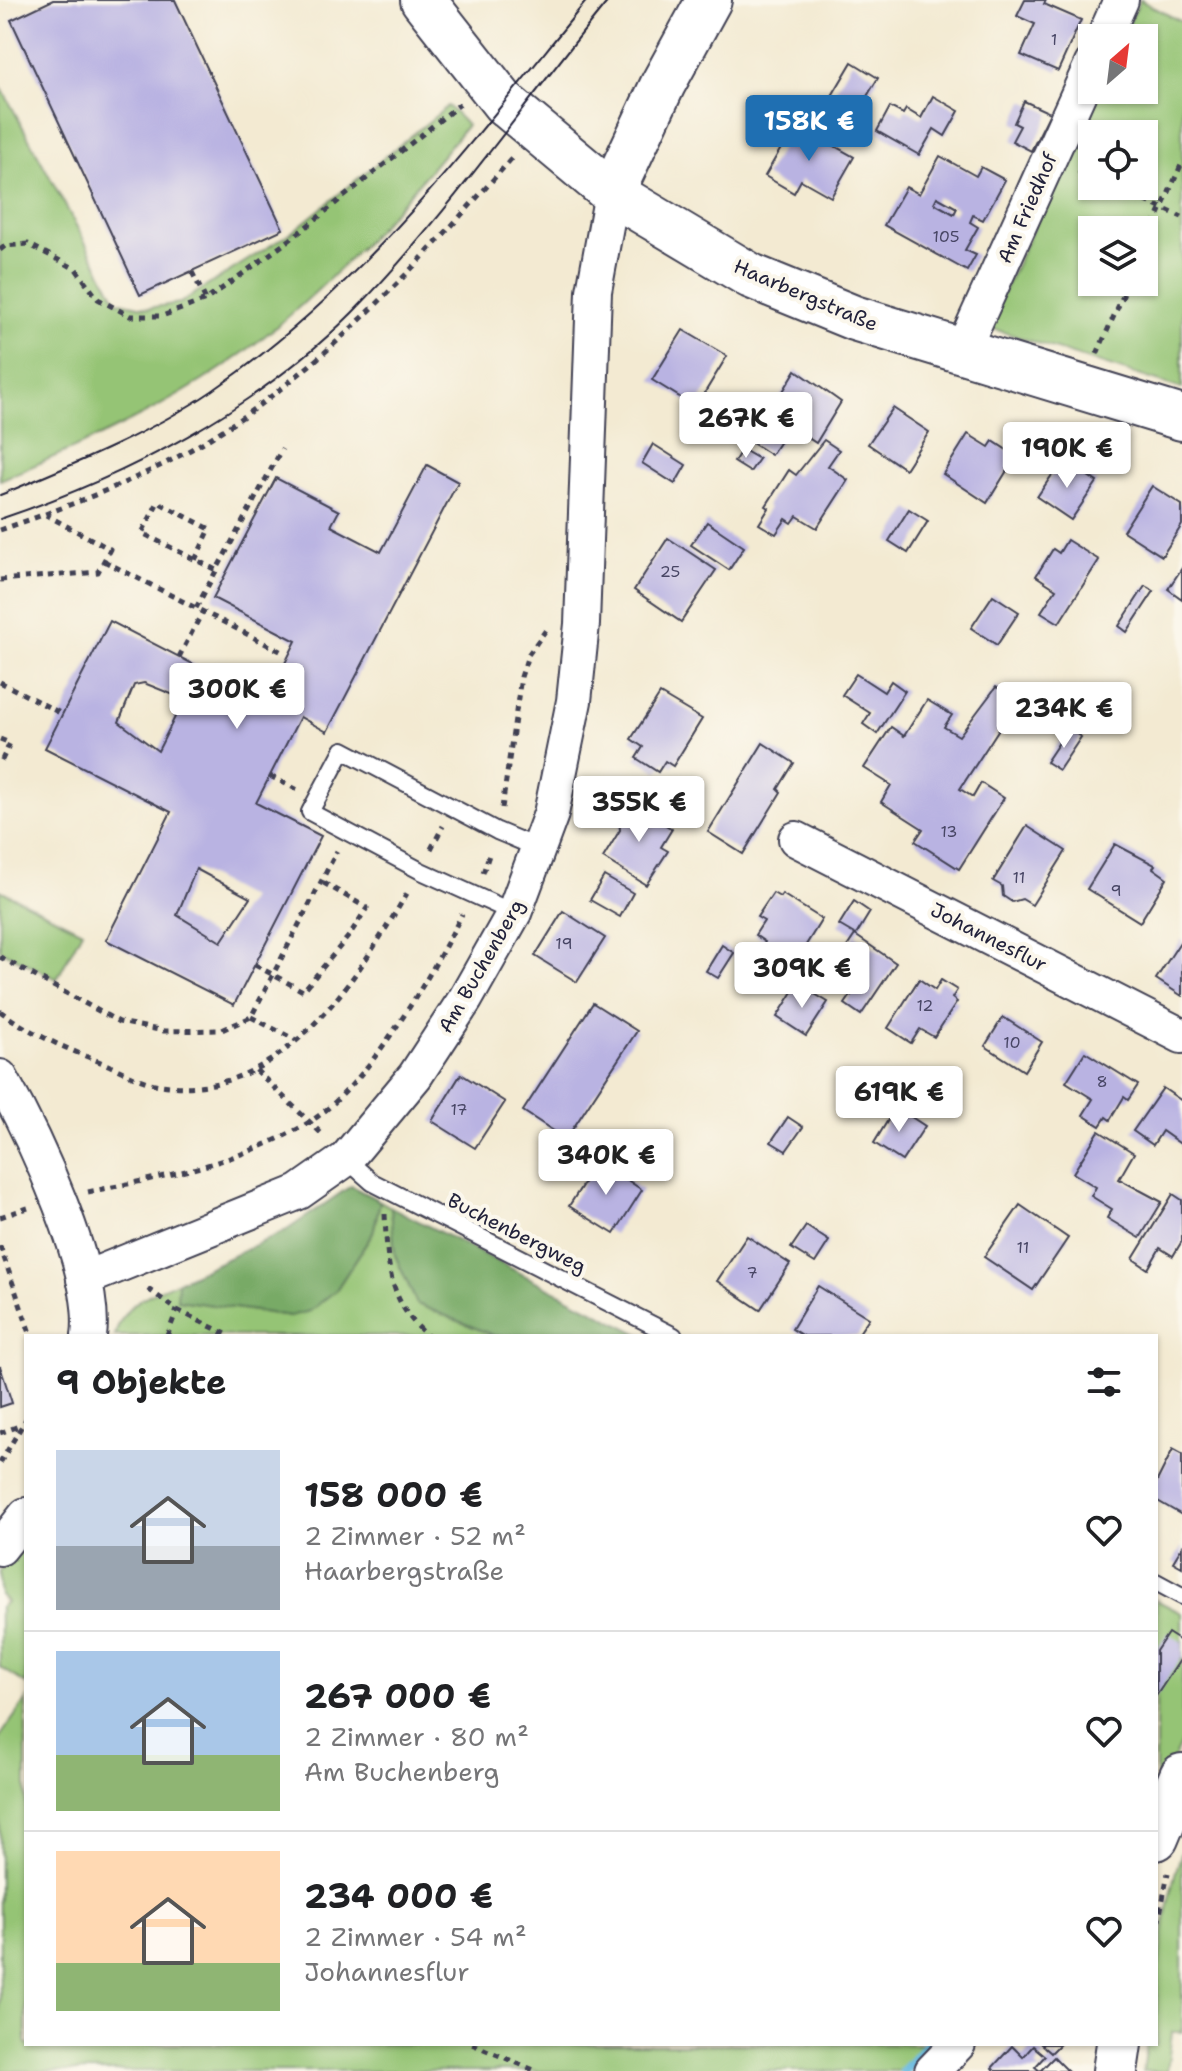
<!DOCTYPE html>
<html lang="de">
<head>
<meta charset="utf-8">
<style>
	:root { --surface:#fff; --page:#f6f6f6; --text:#202124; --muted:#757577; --line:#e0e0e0; --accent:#1f6fb2 }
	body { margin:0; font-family:"Shantell Sans",sans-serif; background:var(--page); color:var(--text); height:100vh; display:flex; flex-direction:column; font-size:30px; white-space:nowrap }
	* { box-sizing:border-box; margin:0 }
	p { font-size:26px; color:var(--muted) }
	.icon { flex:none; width:44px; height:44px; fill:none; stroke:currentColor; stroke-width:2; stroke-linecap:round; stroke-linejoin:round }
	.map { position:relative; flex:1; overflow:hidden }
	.panel { position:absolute; left:24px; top:1334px; width:1134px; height:712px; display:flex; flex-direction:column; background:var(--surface); border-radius:0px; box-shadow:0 2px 6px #0004 }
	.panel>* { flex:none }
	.needle { width:52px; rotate:28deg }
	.controls { position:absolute; left:1078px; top:24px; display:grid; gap:16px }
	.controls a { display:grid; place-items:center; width:80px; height:80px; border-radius:0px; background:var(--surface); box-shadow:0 2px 6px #0004; font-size:40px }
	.price { position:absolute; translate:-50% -68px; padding:0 18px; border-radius:8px; background:#fff; color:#222; font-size:26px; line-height:52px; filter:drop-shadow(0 2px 4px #0008) }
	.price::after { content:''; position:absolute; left:50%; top:48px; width:24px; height:18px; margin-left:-12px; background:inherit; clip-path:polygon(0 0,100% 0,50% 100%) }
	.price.active { background:var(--accent); color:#fff }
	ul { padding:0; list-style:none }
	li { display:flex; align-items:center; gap:24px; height:200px; padding:0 32px }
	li+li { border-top:2px solid var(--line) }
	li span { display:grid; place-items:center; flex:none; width:224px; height:160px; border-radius:0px; color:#555 }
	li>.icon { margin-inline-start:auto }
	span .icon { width:96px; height:96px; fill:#fffc; stroke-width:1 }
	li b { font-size:34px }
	h2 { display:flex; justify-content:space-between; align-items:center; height:96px; padding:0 32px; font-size:34px }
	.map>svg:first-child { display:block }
	.green { fill:#95c474; stroke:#5c7358; stroke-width:2; fill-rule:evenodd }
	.forest { fill:#78aa66; stroke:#4d6650; stroke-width:2 }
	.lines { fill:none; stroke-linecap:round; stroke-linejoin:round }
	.stream { stroke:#63b8e0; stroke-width:10 }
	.building { fill:#b9b3e2; fill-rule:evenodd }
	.lane-casing { stroke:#414052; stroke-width:20 }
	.street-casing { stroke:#414052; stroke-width:38 }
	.secondary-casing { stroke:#414052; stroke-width:48 }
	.path { stroke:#414052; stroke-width:5; stroke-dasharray:6 6; stroke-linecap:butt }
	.lane { stroke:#fff; stroke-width:16 }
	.street { stroke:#fff; stroke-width:34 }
	.secondary { stroke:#fff; stroke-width:44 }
	.tram { stroke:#22223b; stroke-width:2 }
	.labels { text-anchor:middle; stroke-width:8; stroke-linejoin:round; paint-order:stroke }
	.number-label { font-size:16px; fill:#484665 }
	.street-label { font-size:20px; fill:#22223b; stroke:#fbf7ec }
</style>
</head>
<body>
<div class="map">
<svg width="1182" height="2071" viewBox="0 0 1182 2071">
	<rect width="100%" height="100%" fill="#fbf7ec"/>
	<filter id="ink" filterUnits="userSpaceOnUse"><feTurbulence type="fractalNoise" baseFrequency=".0125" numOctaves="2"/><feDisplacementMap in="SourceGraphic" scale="16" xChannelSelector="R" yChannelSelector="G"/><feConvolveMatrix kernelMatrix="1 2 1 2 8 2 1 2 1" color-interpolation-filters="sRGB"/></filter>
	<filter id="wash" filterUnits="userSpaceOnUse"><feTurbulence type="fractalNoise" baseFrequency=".006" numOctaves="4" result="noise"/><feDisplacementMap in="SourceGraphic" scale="32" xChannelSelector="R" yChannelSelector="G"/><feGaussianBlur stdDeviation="1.8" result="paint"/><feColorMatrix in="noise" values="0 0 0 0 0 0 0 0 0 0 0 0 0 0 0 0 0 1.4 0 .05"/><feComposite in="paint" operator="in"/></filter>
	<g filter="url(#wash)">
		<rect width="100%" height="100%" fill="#f3ead2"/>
		<g class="green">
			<path d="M 1140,0 L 1182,22 L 1182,389 L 987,327 L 1098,90 L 1144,90 L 1144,38 L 1122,38 ZM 1092,134 L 1144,134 L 1144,186 L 1092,186 ZM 1092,230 L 1144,230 L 1144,282 L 1092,282 Z"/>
			<path d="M 0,85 L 117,301 L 148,308 L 180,303 L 292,232 L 448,106 L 467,125 C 391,219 305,316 202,381 C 138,421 69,451 0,480 Z"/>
			<path d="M 0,890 L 82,931 L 57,979 L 0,950 Z"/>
			<path d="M 380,1201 L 391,1207 L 395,1255 L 417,1304 L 495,1336 L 115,1336 C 123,1303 148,1294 178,1282 L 178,1300 L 289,1316 L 336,1290 L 373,1233 Z"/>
			<path d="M 26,1544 L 26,1684 L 0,1667 L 0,1607 L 6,1602 L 0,1595 L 0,1572 Z"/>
			<path d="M 1156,1600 L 1182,1613 L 1182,1741 L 1156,1794 Z"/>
			<path d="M 26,1700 L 26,2044 L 935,2044 L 909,2071 L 0,2071 L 0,1737 Z"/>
			<path d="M 1182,1851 L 1182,2032 L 1172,2032 L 1167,2071 L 1143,2071 L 1147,2044 L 1156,2044 C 1156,1979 1161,1914 1182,1851 Z"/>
		</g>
		<g class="forest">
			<path d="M 351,1186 L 380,1201 L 373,1233 L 336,1290 L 310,1311 L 290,1316 L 177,1300 L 178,1282 L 287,1230 Z"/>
			<path d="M 391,1207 L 643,1336 L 495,1336 L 417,1304 L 395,1255 Z"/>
		</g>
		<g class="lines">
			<path class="stream" d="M 904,2071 L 928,2044"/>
		</g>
		<g id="blocks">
			<g class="building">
				<path d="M 53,0 L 175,0 L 283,229 L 140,295 L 11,20 Z"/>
				<path d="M 1025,0 L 1046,0 L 1044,4 L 1081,20 L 1058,71 L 1021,55 L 1035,24 L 1017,16 Z"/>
				<path d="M 852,62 L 878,78 L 849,126 L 823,111 Z"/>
				<path d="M 933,96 L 959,111 L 945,136 L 934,129 L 919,155 L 877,131 L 890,107 L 903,114 L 906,109 L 921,118 Z"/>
				<path d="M 1024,101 L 1050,113 L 1031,151 L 1012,141 L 1020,126 L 1014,123 Z"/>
				<path d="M 795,124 L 854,157 L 831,197 L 801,180 L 794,193 L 765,176 Z"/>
				<path d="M 940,156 L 976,176 L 981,167 L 1005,180 L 983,220 L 973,215 L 970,222 L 978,227 L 965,250 L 976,255 L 967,271 L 884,225 L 906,187 L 919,194 ZM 937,197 L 957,208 L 954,214 L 934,203 Z"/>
				<path d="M 683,330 L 727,356 L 696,407 L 652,380 Z"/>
				<path d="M 796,370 L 841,402 L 816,443 L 790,426 L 771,455 L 735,432 L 751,406 L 768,416 Z"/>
				<path d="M 893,408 L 929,432 L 905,469 L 868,444 Z"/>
				<path d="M 968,434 L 989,447 L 993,441 L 1016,456 L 987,503 L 943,474 Z"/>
				<path d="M 824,440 L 839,450 L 828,466 L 848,480 L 817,528 L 797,516 L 792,523 L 786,519 L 776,534 L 759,524 L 769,508 L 766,506 L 789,470 L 796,475 Z"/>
				<path d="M 653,444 L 686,465 L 675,484 L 642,463 Z"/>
				<path d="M 742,449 L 759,459 L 750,472 L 734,462 Z"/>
				<path d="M 1063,459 L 1097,482 L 1071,520 L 1037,497 Z"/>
				<path d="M 427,465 L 458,482 L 327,732 L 300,717 L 256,803 L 321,836 L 234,1005 L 106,940 L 171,812 L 45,748 L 110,621 L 266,702 L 296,641 L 213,598 L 276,478 L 339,511 L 331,526 L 381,552 ZM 144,683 L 184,699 L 158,751 L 119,722 L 134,685 ZM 196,869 L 250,898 L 221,942 L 177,915 Z"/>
				<path d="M 1152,486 L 1182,505 L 1182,525 L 1162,556 L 1123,531 Z"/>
				<path d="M 909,509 L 928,521 L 908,553 L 889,541 Z"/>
				<path d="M 707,522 L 744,547 L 729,570 L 691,545 Z"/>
				<path d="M 668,538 L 716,570 L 681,622 L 634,590 Z"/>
				<path d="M 1067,540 L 1099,560 L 1059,623 L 1041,612 L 1056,589 L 1036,576 L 1053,549 L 1059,553 Z"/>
				<path d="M 1182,568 L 1182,599 L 1168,589 Z"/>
				<path d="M 1145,586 L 1154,591 L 1127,632 L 1119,626 Z"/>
				<path d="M 993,595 L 1019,612 L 997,645 L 971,628 Z"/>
				<path d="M 856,674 L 884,692 L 891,681 L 905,691 L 877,734 L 863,724 L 870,713 L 842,695 Z"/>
				<path d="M 996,687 L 1017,701 L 960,789 L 973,797 L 981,783 L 1004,798 L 959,869 L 915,841 L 923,829 L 881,802 L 891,785 L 864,768 L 891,727 L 904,736 L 927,700 L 952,715 L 944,727 L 959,736 Z"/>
				<path d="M 660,694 L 702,719 L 673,766 L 665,761 L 658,772 L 636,758 L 643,747 L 631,739 Z"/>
				<path d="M 1068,729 L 1081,737 L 1059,770 L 1046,762 Z"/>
				<path d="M 763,743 L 794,763 L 778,789 L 781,792 L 743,854 L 708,832 Z"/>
				<path d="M 636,806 L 672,829 L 661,847 L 668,851 L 646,885 L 603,858 L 620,830 L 619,820 L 626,808 Z"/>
				<path d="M 1027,826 L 1066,851 L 1032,905 L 1022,899 L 1012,902 L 1003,896 L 1002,886 L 993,881 Z"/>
				<path d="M 1115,844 L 1155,865 L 1153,868 L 1167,878 L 1140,922 L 1087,889 Z"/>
				<path d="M 604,876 L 633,893 L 620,917 L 590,900 Z"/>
				<path d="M 773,893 L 780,897 L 782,894 L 822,919 L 796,961 L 779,950 L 770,964 L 757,955 L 765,942 L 755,935 L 764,921 L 757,917 Z"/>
				<path d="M 854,901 L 870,912 L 856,935 L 839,925 Z"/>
				<path d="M 563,911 L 605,938 L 577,982 L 535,956 Z"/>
				<path d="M 855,935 L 896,963 L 861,1015 L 845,1004 L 854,991 L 829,974 Z"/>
				<path d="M 1182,939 L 1182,996 L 1156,979 Z"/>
				<path d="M 722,945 L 734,953 L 718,978 L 706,971 Z"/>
				<path d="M 919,979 L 935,990 L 941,980 L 957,990 L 952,998 L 957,1002 L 934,1037 L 920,1029 L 911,1043 L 888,1028 Z"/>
				<path d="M 798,984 L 828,1002 L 806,1036 L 777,1017 Z"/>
				<path d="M 593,1003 L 637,1031 L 566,1139 L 523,1111 Z"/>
				<path d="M 1003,1017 L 1042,1042 L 1024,1071 L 985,1046 Z"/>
				<path d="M 1085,1052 L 1138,1085 L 1128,1100 L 1124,1097 L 1110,1120 L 1106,1117 L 1100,1126 L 1083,1115 L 1093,1099 L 1066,1082 Z"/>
				<path d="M 461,1074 L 505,1102 L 475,1148 L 432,1121 Z"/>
				<path d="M 1163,1088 L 1182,1101 L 1182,1145 L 1162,1131 L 1153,1145 L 1133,1131 Z"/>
				<path d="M 896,1107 L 925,1126 L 902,1161 L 874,1143 Z"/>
				<path d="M 788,1117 L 803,1127 L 786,1151 L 771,1142 Z"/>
				<path d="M 1099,1131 L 1134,1153 L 1119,1179 L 1162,1202 L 1140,1238 L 1107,1218 L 1112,1209 L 1091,1196 L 1096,1187 L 1073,1173 Z"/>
				<path d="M 598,1161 L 618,1174 L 623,1166 L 631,1171 L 626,1179 L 642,1190 L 614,1234 L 569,1206 Z"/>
				<path d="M 1173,1194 L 1182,1200 L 1182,1241 L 1173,1256 L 1160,1248 L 1148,1269 L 1133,1259 Z"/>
				<path d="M 1020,1205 L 1068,1238 L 1033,1290 L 984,1257 Z"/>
				<path d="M 806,1226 L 829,1241 L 815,1263 L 791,1248 Z"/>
				<path d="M 747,1236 L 790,1264 L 760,1310 L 717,1281 Z"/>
				<path d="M 818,1286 L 869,1318 L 857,1336 L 803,1336 L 792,1329 Z"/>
				<path d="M 0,1366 L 12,1403 L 0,1407 Z"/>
				<path d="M 1173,1449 L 1182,1454 L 1182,1515 L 1156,1500 L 1156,1483 Z"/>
				<path d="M 1182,1547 L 1182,1567 L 1173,1562 Z"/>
				<path d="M 1168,1633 L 1182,1642 L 1182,1657 L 1156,1696 L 1156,1651 Z"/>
				<path d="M 1041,2044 L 1060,2044 L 1051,2053 Z"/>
				<path d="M 1012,2046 L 1023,2057 L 1033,2046 L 1045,2056 L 1035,2067 L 1040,2071 L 995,2071 L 992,2068 Z"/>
				<path d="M 1054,2057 L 1068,2071 L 1040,2071 Z"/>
			</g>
		</g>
	</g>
	<g filter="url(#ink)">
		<use href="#blocks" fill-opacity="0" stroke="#414052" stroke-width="2"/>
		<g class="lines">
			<g class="lane-casing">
				<g id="lane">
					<path d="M 514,913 L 421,871 L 310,812 L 343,750 L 497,831 L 540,849"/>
					<path d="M 346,1159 L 372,1182 L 674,1336"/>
					<path d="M 1156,1582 L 1182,1596"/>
				</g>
			</g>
			<g class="street-casing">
				<g id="street">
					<path d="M 1104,38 L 1121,0"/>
					<path d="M 962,351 L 1092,64"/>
					<path d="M 796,839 L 1182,1036"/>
					<path d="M 0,1077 C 33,1135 98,1271 89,1336"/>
					<path d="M 84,1279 L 299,1192 L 346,1159 L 415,1076 L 466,998 L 514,913 L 551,814 L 574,701 L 582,624 L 594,291 L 612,193"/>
					<path d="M 0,1548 L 26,1515"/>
					<path d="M 932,2071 L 958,2044"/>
				</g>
			</g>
			<g class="secondary-casing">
				<g id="secondary">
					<path d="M 423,0 L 504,103 L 612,193 L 751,276 L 854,318 L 1182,418"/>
					<path d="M 612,193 L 663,84 L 709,0"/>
					<path d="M 1156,1838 L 1182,1776"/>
					<path d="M 1115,2071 L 1119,2044"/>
				</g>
			</g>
			<g class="path">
				<path d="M 1078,171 L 1092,177"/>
				<path d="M 1112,186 L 1182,217"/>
				<path d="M 1144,248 L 1182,163"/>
				<path d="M 0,250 L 5,246 L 28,244 L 76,269 L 98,299 L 130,316 L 162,316 L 206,300 L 291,239 L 460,104"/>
				<path d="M 192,272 L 206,300"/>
				<path d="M 1097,354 L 1129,282"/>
				<path d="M 0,530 C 61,509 134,482 190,450 C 315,379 418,265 512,158"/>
				<path d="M 195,560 L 210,529 L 158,502 L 142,533 L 216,570"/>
				<path d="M 104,561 L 284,653"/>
				<path d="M 0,580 L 98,572 L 110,549 L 46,515"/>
				<path d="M 196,608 L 282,449"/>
				<path d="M 179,657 L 203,611"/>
				<path d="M 0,682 L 62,714"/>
				<path d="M 0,739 L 10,743 L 0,764"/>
				<path d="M 270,776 L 298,790"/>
				<path d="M 502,808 L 521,677 L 528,655 L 548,627"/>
				<path d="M 431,849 L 443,826"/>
				<path d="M 483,873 L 490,852"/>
				<path d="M 0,957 L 119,1022 L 164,1031 L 222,1030 L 251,1017 L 337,851"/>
				<path d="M 255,965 L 303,991 L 348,937 L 367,908 L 322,882"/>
				<path d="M 0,1011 C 31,1034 67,1049 103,1063 C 121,1070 142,1083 161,1085 C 282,1103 356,979 409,890"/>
				<path d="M 251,1017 L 296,1040"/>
				<path d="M 256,1070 L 324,1136"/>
				<path d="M 88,1192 C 162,1177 241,1163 308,1123 C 367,1087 431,976 462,914"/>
				<path d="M 385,1214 C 387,1262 388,1303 428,1336"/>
				<path d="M 0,1217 L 28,1208"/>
				<path d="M 0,1246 L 31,1336"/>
				<path d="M 148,1289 L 177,1310 L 230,1336"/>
				<path d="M 167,1336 L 177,1310"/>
				<path d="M 0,1433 L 22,1425"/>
				<path d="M 0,1463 L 26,1419"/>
				<path d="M 1156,1935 L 1168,1873"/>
				<path d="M 472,2044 L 536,2071"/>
			</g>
			<use href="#lane" class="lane"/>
			<use href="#street" class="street"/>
			<use href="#secondary" class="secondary"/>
			<g class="tram">
				<path d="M 0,495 C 72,465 147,435 212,391 C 363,288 473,140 587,0"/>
				<path d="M 0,519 C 128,476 256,409 352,313 C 447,217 523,104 609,0"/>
			</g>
		</g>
	</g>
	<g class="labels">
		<g class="number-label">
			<text x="1054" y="45">1</text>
			<text x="946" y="242">105</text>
			<text x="670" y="577">25</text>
			<text x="949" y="837">13</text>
			<text x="1019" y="883">11</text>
			<text x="1116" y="896">9</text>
			<text x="564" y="949">19</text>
			<text x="925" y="1011">12</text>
			<text x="1012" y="1048">10</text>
			<text x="1102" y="1087">8</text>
			<text x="459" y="1115">17</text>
			<text x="1023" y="1253">11</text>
			<text x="752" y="1278">7</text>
		</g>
		<g class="street-label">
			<text transform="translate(1027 208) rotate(-66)" y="7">Am Friedhof</text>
			<text transform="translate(806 295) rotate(23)" y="7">Haarbergstraße</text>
			<text transform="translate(989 937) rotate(27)" y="7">Johannesflur</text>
			<text transform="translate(481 966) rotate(-60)" y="7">Am Buchenberg</text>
			<text transform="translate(517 1233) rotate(27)" y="7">Buchenbergweg</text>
		</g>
	</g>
</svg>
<div class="controls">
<a><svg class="needle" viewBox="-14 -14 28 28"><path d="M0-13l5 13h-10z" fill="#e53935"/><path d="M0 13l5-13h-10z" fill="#757577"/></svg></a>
<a><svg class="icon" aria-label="locate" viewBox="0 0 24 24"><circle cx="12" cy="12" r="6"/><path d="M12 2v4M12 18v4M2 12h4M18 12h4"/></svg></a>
<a><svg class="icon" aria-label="layers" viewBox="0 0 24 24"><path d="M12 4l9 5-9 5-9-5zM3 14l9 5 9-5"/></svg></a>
</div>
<b class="price active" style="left:809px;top:163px">158K €</b>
<b class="price" style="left:746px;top:460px">267K €</b>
<b class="price" style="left:1067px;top:490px">190K €</b>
<b class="price" style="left:237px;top:731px">300K €</b>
<b class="price" style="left:1064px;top:750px">234K €</b>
<b class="price" style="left:639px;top:844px">355K €</b>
<b class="price" style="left:802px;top:1010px">309K €</b>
<b class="price" style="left:899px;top:1134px">619K €</b>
<b class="price" style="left:606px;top:1197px">340K €</b>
<section class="panel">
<h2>9 Objekte<svg class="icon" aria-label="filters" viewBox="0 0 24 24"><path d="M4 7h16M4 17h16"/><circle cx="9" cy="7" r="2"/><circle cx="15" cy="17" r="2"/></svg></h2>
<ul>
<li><span style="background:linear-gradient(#c9d6e8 60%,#9aa5b1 0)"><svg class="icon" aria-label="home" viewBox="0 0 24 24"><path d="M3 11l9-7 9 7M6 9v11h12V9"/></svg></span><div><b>158 000 €</b><p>2 Zimmer · 52 m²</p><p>Haarbergstraße</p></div><svg class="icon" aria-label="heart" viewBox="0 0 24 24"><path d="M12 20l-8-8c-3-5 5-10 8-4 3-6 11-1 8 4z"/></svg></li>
<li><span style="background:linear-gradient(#a9c7e8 65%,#8fb573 0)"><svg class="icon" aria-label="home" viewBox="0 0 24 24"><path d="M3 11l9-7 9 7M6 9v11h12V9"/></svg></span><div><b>267 000 €</b><p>2 Zimmer · 80 m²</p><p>Am Buchenberg</p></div><svg class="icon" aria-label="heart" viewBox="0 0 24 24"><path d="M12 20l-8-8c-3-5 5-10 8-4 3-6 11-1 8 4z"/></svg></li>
<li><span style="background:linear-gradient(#ffd9b3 70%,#8fb573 0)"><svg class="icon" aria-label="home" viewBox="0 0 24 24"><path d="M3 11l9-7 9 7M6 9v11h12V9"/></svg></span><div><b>234 000 €</b><p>2 Zimmer · 54 m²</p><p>Johannesflur</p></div><svg class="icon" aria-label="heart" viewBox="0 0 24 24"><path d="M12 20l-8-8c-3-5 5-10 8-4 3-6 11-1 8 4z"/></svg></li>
</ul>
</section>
</div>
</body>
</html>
